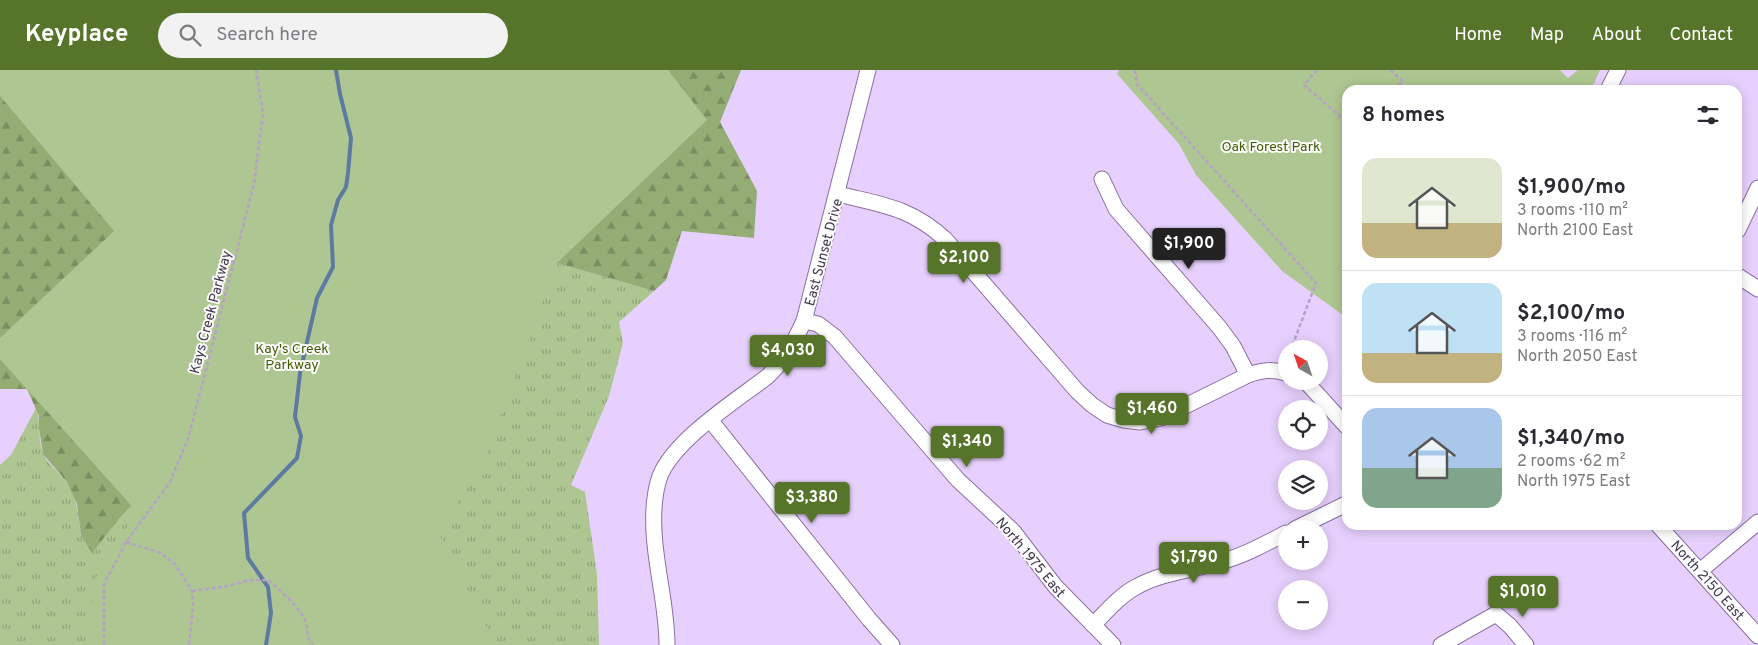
<!DOCTYPE html>
<html lang="en">
<head>
<meta charset="utf-8">
<style>
	:root { --surface:#fff; --page:#f2f2f3; --text:#2b2b33; --muted:#7c7c81; --line:#e1e1e2; --accent:#57752a }
	body { margin:0; font-family:Overpass,sans-serif; background:var(--page); color:var(--text); height:100vh; display:flex; flex-direction:column; font-size:19px; white-space:nowrap }
	* { box-sizing:border-box; margin:0 }
	p { font-size:16px; color:var(--muted) }
	.icon { flex:none; width:28px; height:28px; fill:none; stroke:currentColor; stroke-width:2; stroke-linecap:round; stroke-linejoin:round }
	.map { position:relative; flex:1; overflow:hidden }
	.sheet { position:absolute; left:1342px; top:15px; width:400px; height:445px; display:flex; flex-direction:column; background:var(--surface); border-radius:15px; box-shadow:0 2px 12px #0003 }
	.sheet>* { flex:none }
	.needle { width:32px; rotate:320deg }
	.fabs { position:absolute; left:1278px; top:270px; display:grid; gap:10px }
	.fabs a { display:grid; place-items:center; width:50px; height:50px; border-radius:50%; background:var(--surface); box-shadow:0 2px 12px #0003; font-size:25px }
	.price { position:absolute; translate:-50% -42px; padding:0 11px; border-radius:5px; background:var(--accent); color:#fff; font-size:16px; line-height:32px; filter:drop-shadow(0 1px 2px #0008) }
	.price::after { content:''; position:absolute; left:50%; top:30px; width:15px; height:11px; margin-left:-8px; background:inherit; clip-path:polygon(0 0,100% 0,50% 100%) }
	.price.selected { background:#222; color:#fff }
	ul { padding:0; list-style:none }
	li { display:flex; align-items:center; gap:15px; height:125px; padding:0 20px }
	li+li { border-top:1px solid var(--line) }
	li span { display:grid; place-items:center; flex:none; width:140px; height:100px; border-radius:15px; color:#555 }
	li>.icon { margin-inline-start:auto }
	span .icon { width:60px; height:60px; fill:#fffc; stroke-width:1 }
	li b { font-size:21px }
	h2 { display:flex; justify-content:space-between; align-items:center; height:60px; padding:0 20px; font-size:21px }
	header { display:flex; align-items:center; gap:30px; box-sizing:border-box; height:70px; padding:0 25px; background:var(--accent); color:#fff }
	header strong { font-size:24px }
	nav { display:flex; gap:28px; margin-inline-start:auto; font-size:18px }
	.search { width:350px; height:45px; background:var(--page); display:flex; align-items:center; gap:12px; box-sizing:border-box; padding:0 18px; border-radius:28px; color:var(--muted); font-size:19px }
	.map>svg:first-child { display:block }
	.grass { fill:url(#grass-tufts) }
	.forest { fill:url(#forest-firs) }
	.park { fill:#aec691 }
	.lines { fill:none; stroke-linecap:round; stroke-linejoin:round }
	.stream { stroke:#5d7aa0; stroke-width:4 }
	.minor-casing { stroke:#8a6fa2; stroke-width:17 }
	.path { stroke:#b5a2c8; stroke-width:2.5; stroke-dasharray:4 2.5; stroke-linecap:butt }
	.minor { stroke:#fff; stroke-width:15 }
	.labels { text-anchor:middle; stroke-width:4; stroke-linejoin:round; paint-order:stroke }
	.park-label { font-size:14px; fill:#3e5c01; stroke:#fcfcfc }
	.street-label { font-size:14px; fill:#42374d; stroke:#fcfcfc }
</style>
</head>
<body>
<header>
<strong>Keyplace</strong>
<div class="search"><svg class="icon" aria-label="search" viewBox="0 0 24 24"><circle cx="10" cy="10" r="6"/><path d="M15 15l6 6"/></svg>Search here</div>
<nav><a>Home</a><a>Map</a><a>About</a><a>Contact</a></nav>
</header>
<div class="map">
<svg width="1758" height="575" viewBox="0 0 1758 575">
	<defs>
		<pattern id="grass-tufts" width="24" height="20" patternUnits="userSpaceOnUse" patternTransform="scale(1.25)"><rect width="24" height="20" fill="#aec691"/><path d="M3 7l-1-3M5 7V3M7 7l1-3M15 17l-1-3M17 17v-4M19 17l1-3" fill="none" stroke="#8fa279"/></pattern>
		<pattern id="forest-firs" width="22" height="20" patternUnits="userSpaceOnUse" patternTransform="scale(1.25)"><rect width="22" height="20" fill="#93ad74"/><path d="M5 1l3.5 6h-7zM16 11l3.5 6h-7z" fill="#7a8e61"/></pattern>
	</defs>
	<rect width="100%" height="100%" fill="#e7d0fd"/>
	<path class="grass" d="M 557,193 L 654,221 L 619,252 L 623,273 L 609,326 L 571,415 L 585,422 L 597,504 L 599,575 L 0,575 L 0,395 L 11,385 L 36,338 C 42,352 37,369 43,383 C 46,392 59,402 65,410 C 78,426 78,446 81,465 L 118,450 L 145,421 Z"/>
	<g class="forest">
		<path d="M 0,0 L 173,0 L 145,421 L 118,450 L 92,483 L 81,465 L 77,434 L 67,412 L 43,384 L 39,358 L 39,346 L 27,319 L 0,319 Z"/>
		<path d="M 505,0 L 741,0 L 720,52 L 757,121 L 754,168 L 682,161 L 666,210 L 654,221 L 557,193 Z"/>
	</g>
	<g class="park">
		<path d="M 0,0 L 668,0 L 707,50 L 557,193 L 485,389 L 439,464 L 496,575 L 90,575 L 94,510 L 137,442 L 0,289 L 0,268 L 114,161 L 0,26 Z"/>
		<path d="M 1119,0 L 1560,0 L 1568,8 L 1578,0 L 1600,0 L 1591,20 L 1348,20 L 1347,248 L 1282,201 L 1196,105 L 1179,74 L 1117,4 Z"/>
	</g>
	<g class="lines">
		<path class="stream" d="M 266,575 L 271,543 L 268,517 L 248,488 L 244,443 L 297,388 L 301,366 L 295,347 L 300,303 L 317,228 L 333,197 L 331,155 L 338,130 L 346,117 L 348,103 L 351,68 L 340,24 L 336,0"/>
		<g class="minor-casing">
			<g id="minor">
				<path d="M 1608,20 L 1618,0"/>
				<path d="M 1102,109 L 1116,139 L 1219,257 L 1233,276 L 1248,305"/>
				<path d="M 838,124 C 882,135 910,137 945,169 L 1077,321 L 1092,335 L 1107,345 L 1124,350 L 1140,352 L 1161,348 L 1248,305 C 1262,300 1272,299 1286,303"/>
				<path d="M 1738,160 L 1758,118"/>
				<path d="M 1738,206 L 1758,219"/>
				<path d="M 804,251 L 818,254 L 835,267 L 958,410 L 1013,461 L 1055,516 L 1113,575"/>
				<path d="M 1304,311 L 1309,315 L 1348,358"/>
				<path d="M 711,351 L 869,549 L 892,575"/>
				<path d="M 1658,455 L 1758,566"/>
				<path d="M 1295,459 L 1348,433"/>
				<path d="M 1700,501 L 1758,452"/>
				<path d="M 1093,555 C 1106,542 1119,526 1136,517 C 1160,503 1192,500 1220,492 C 1243,486 1265,474 1286,463"/>
				<path d="M 667,575 C 667,537 656,500 654,462 C 653,444 654,423 660,406 C 675,369 737,330 768,306 C 785,290 794,272 804,251 L 868,0"/>
				<path d="M 1441,575 L 1496,544 L 1510,556 L 1526,575"/>
			</g>
		</g>
		<g class="path">
			<path d="M 1135,0 L 1137,14 L 1316,213 L 1291,279"/>
			<path d="M 1317,0 L 1304,15 L 1348,53"/>
			<path d="M 1390,0 L 1403,11 L 1395,20"/>
			<path d="M 126,472 L 161,483 L 175,494 L 192,521 L 193,535 L 189,575"/>
			<path d="M 192,521 L 228,516 L 249,510 L 268,510 C 279,519 302,539 306,553 C 309,565 305,563 313,575"/>
			<path d="M 104,575 L 104,514 L 126,472 L 170,412 L 188,369 L 254,114 L 263,43 L 256,0"/>
		</g>
		<use href="#minor" class="minor"/>
	</g>
	<g class="labels">
		<g class="park-label">
			<text x="1271" y="81">Oak Forest Park</text>
			<text x="292" y="283">Kay's Creek<tspan x="292" dy="16">Parkway</tspan></text>
		</g>
		<g class="street-label">
			<text transform="translate(823 182) rotate(-75)" y="5">East Sunset Drive</text>
			<text transform="translate(210 242) rotate(-75)" y="5">Kays Creek Parkway</text>
			<text transform="translate(1031 487) rotate(50)" y="5">North 1975 East</text>
			<text transform="translate(1708 510) rotate(48)" y="5">North 2150 East</text>
		</g>
	</g>
</svg>
<div class="fabs">
<a><svg class="needle" viewBox="-14 -14 28 28"><path d="M0-13l5 13h-10z" fill="#e53935"/><path d="M0 13l5-13h-10z" fill="#7c7c81"/></svg></a>
<a><svg class="icon" aria-label="locate" viewBox="0 0 24 24"><circle cx="12" cy="12" r="6"/><path d="M12 2v4M12 18v4M2 12h4M18 12h4"/></svg></a>
<a><svg class="icon" aria-label="layers" viewBox="0 0 24 24"><path d="M12 4l9 5-9 5-9-5zM3 14l9 5 9-5"/></svg></a>
<a>+</a>
<a>−</a>
</div>
<b class="price selected" style="left:1189px;top:200px">$1,900</b>
<b class="price" style="left:964px;top:214px">$2,100</b>
<b class="price" style="left:788px;top:307px">$4,030</b>
<b class="price" style="left:1152px;top:365px">$1,460</b>
<b class="price" style="left:967px;top:398px">$1,340</b>
<b class="price" style="left:812px;top:454px">$3,380</b>
<b class="price" style="left:1194px;top:514px">$1,790</b>
<b class="price" style="left:1523px;top:548px">$1,010</b>
<section class="sheet">
<h2>8 homes<svg class="icon" aria-label="filters" viewBox="0 0 24 24"><path d="M4 7h16M4 17h16"/><circle cx="9" cy="7" r="2"/><circle cx="15" cy="17" r="2"/></svg></h2>
<ul>
<li><span style="background:linear-gradient(#dfe7d0 65%,#c2b280 0)"><svg class="icon" aria-label="home" viewBox="0 0 24 24"><path d="M3 11l9-7 9 7M6 9v11h12V9"/></svg></span><div><b>$1,900/mo</b><p>3 rooms · 110 m²</p><p>North 2100 East</p></div></li>
<li><span style="background:linear-gradient(#bfe0f5 70%,#c2b280 0)"><svg class="icon" aria-label="home" viewBox="0 0 24 24"><path d="M3 11l9-7 9 7M6 9v11h12V9"/></svg></span><div><b>$2,100/mo</b><p>3 rooms · 116 m²</p><p>North 2050 East</p></div></li>
<li><span style="background:linear-gradient(#a9c7e8 60%,#7fa58c 0)"><svg class="icon" aria-label="home" viewBox="0 0 24 24"><path d="M3 11l9-7 9 7M6 9v11h12V9"/></svg></span><div><b>$1,340/mo</b><p>2 rooms · 62 m²</p><p>North 1975 East</p></div></li>
</ul>
</section>
</div>
</body>
</html>
